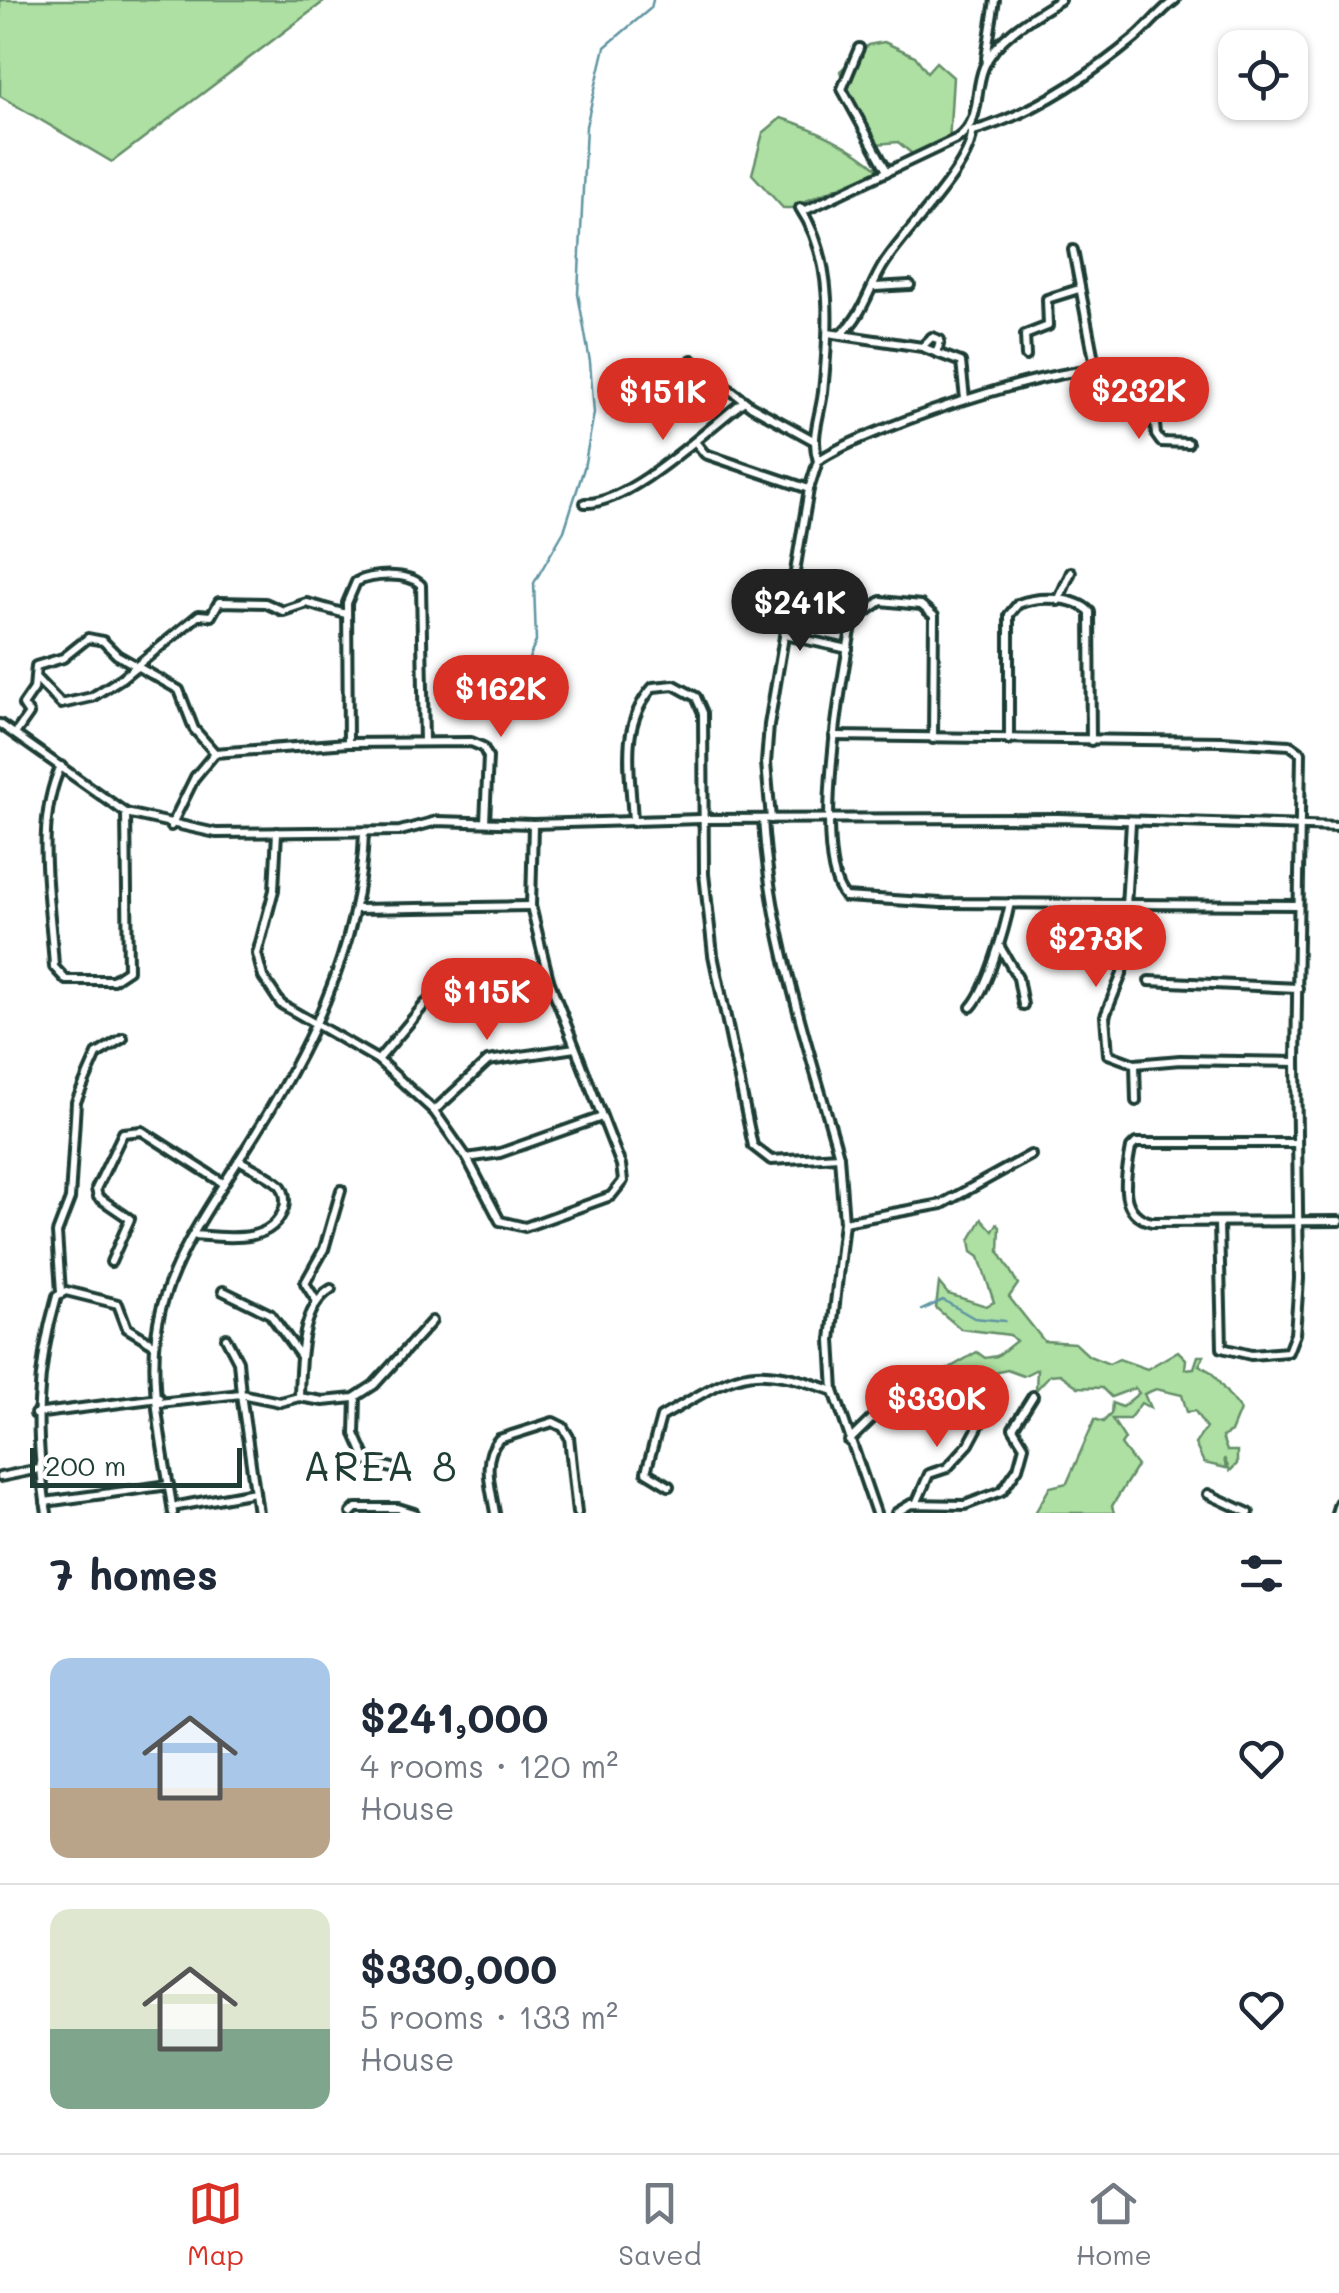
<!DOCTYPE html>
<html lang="en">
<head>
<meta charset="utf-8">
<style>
	:root { --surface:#fff; --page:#f2f2f3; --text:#1f2937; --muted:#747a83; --line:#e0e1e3; --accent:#d93025 }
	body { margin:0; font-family:Mali,sans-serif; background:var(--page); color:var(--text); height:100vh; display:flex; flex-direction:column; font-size:38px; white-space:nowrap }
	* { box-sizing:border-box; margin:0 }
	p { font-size:32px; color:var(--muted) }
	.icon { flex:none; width:55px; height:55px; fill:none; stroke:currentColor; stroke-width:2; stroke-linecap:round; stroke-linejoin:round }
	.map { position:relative; height:1513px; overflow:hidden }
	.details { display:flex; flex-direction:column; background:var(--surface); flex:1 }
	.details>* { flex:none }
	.tools { position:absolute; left:1218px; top:30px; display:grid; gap:20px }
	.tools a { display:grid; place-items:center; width:90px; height:90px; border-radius:20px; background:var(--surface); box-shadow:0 2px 8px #0004; font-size:50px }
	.scale { position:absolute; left:30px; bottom:25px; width:212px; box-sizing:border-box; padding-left:10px; border:5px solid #1f3d34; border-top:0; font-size:28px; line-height:35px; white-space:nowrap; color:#1f3d34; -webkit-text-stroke:8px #fff; paint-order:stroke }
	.price { position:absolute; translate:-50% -85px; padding:0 22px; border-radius:35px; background:var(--accent); color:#fff; font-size:32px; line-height:65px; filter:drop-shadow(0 2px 5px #0008) }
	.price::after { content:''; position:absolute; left:50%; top:60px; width:30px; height:22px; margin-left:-15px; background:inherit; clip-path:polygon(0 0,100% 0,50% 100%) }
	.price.on { background:#222; color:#fff }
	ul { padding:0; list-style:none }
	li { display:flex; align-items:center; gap:30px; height:250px; padding:0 50px }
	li+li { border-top:2px solid var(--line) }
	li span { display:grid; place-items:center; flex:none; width:280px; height:200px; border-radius:20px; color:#555 }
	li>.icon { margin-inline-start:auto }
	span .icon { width:120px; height:120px; fill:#fffc; stroke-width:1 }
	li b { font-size:42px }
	h2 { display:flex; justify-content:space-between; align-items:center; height:120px; padding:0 50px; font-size:42px }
	.tabs { display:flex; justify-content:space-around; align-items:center; height:140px; border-top:2px solid var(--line); background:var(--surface); font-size:28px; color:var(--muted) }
	.tabs a { display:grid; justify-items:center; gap:5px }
	.tabs .on { color:var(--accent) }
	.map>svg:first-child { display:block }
	.green { fill:#ade0a2; stroke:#668e6b; stroke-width:2.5 }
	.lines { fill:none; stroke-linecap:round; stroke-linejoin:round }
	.stream { stroke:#6095a2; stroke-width:2.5 }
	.street-casing { stroke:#1f3d34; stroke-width:14 }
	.street { stroke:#fff; stroke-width:6 }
	.labels { text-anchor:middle; stroke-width:8; stroke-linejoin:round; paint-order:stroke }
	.quarter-label { font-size:40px; letter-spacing:2.5px; fill:#1f3d34; stroke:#fff }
</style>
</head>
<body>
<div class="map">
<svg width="1339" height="1513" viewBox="0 0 1339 1513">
	<rect width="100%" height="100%" fill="#fff"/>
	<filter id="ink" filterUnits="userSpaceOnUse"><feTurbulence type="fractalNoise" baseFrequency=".01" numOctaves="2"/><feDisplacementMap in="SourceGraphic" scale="20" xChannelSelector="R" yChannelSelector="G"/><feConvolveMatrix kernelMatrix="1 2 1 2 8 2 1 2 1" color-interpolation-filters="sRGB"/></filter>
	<g filter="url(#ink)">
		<g class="green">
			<path d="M 0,0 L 326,0 L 112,162 L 0,96 Z"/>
			<path d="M 884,42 L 915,56 L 927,72 L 936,62 L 953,77 L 949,143 L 916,157 L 898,142 L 877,144 L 852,107 L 840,71 L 868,45 Z"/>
			<path d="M 781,118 C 814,128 854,147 879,170 L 806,201 L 800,208 L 783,208 L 752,174 L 763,133 Z"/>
			<path d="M 982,1219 L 993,1231 L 997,1224 L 1000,1227 L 999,1252 L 1018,1284 L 1009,1297 L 1044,1341 L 1075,1343 L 1089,1356 L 1109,1364 L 1119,1359 L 1147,1369 L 1178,1351 L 1186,1359 L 1185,1369 L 1194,1368 L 1198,1356 L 1204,1356 L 1199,1365 L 1211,1372 L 1240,1410 L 1231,1432 L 1222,1437 L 1227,1451 L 1237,1451 L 1237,1464 L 1230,1471 L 1224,1458 L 1226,1468 L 1204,1463 L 1195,1444 L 1206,1428 L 1195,1411 L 1187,1412 L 1182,1395 L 1156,1389 L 1144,1394 L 1150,1408 L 1141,1403 L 1129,1419 L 1112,1419 L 1125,1439 L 1121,1445 L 1137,1466 L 1112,1506 L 1114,1513 L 1035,1513 L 1050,1487 L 1067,1483 L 1095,1419 L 1103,1422 L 1111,1414 L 1112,1403 L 1122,1407 L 1139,1393 L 1135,1388 L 1111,1397 L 1102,1388 L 1078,1387 L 1060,1374 L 1050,1375 L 1036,1390 L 1037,1369 L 1023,1376 L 1007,1370 L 986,1375 L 960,1372 L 935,1387 L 926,1401 L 915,1398 L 917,1387 L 977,1352 L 985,1358 L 997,1356 L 1016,1341 L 1010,1335 L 961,1329 L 936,1308 L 939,1283 L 948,1294 L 986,1306 L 994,1302 L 979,1257 L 972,1252 L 970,1240 Z"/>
		</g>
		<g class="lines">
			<g class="stream">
				<path d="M 544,718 L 523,674 L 536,641 L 534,583 L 564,531 L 584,468 L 594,413 L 590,362 L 578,294 L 586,126 L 605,47 L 651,8 L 653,0"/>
				<path d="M 922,1310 L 943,1300 L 974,1318 L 1005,1321"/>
			</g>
			<g class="street-casing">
				<g id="street">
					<path d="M 859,48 L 842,89 L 887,171"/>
					<path d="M 986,58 L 995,0"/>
					<path d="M 973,131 C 1033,114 1087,78 1135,38 C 1149,26 1160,11 1175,0"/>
					<path d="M 1073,250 L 1096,370"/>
					<path d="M 875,287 L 910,285"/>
					<path d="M 828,333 L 922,347 L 932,337 L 940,340 L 937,353 L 922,347"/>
					<path d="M 841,334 C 863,317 869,287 884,264 C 904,232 974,164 972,131"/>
					<path d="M 937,353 L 961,362 L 965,399"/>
					<path d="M 1026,356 L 1025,335 L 1048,326 L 1047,299 L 1079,289"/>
					<path d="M 692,360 L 751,406 L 813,440"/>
					<path d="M 697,444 L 705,454 L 809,489"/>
					<path d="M 818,461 C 810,436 820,417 823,392 C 829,332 835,260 800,208 L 806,210 L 958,138 C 983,118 973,94 984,67 C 996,37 1034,16 1060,0"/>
					<path d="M 585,503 C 629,505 708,428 744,401"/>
					<path d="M 1058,601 L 1071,572"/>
					<path d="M 785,635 L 848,649"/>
					<path d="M 35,677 L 61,704 L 92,697 L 122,678 L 199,615 L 211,616 L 219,602 L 265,603 L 283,611 L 307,603 L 346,614"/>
					<path d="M 0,724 L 126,813 L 216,833 L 400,831 L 437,821 L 533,824 L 701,819 L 1058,818 L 1339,827"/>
					<path d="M 15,734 L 29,714 L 23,705 L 34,689 L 36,666 L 63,658 L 88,638 L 103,641 L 117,655 L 179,690 L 194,729 L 215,753"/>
					<path d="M 834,736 L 1222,741 L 1290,745 L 1301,753 L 1296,1062 L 1299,1279 L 1295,1334 L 1288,1352 L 1251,1355 L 1222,1348 L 1219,1223"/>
					<path d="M 933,739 L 934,616 L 921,605 L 881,601 L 853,621 C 842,673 810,858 845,897 L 941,903 L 1298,905"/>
					<path d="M 1009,740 L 1009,615 L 1018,604 C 1038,596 1075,596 1090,612 L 1091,741"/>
					<path d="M 348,743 L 347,603 L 356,582 C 372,574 408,572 421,585 L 424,742"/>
					<path d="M 61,766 C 33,825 51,903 54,967 L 66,980 L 113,980 L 128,970 L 126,813"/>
					<path d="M 763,819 C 770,936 808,1044 839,1156 L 844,1222 L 831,1340 L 834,1391 L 876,1513"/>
					<path d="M 771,819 L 766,763 L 769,725 L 809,489 L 818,461 C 860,430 1112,341 1150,375 L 1156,435 L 1161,442 L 1188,443"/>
					<path d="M 633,822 C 631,773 618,727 653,687 L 674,685 L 696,697 L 703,713 L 704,874 L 713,955 L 753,1146 L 771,1160 L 839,1156"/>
					<path d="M 1131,822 L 1122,974 L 1105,1016 L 1108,1054 L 1135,1064 L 1180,1060 L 1296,1062"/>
					<path d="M 171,826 L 195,777 L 215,753 L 348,743 L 471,742 L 483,747 L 488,757 L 485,822"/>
					<path d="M 277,832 L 274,890 L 257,954 L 263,977 L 281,1004 L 378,1060 L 434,1111 L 467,1158 L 500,1221 L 525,1227 L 611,1196 L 623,1181 L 621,1165 L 549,980 L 531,906 L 533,824"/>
					<path d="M 357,909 L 531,906"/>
					<path d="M 1000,947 L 1018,978 L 1023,1005"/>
					<path d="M 1149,981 L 1298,988"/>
					<path d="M 971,1007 C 987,990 1005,928 1010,903"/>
					<path d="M 378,1060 L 425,1004 L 448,985 L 549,980"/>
					<path d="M 1135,1064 L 1136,1101"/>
					<path d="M 434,1111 L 488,1061 L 575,1048"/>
					<path d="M 1296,1143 L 1136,1143 L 1131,1148 C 1126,1176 1116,1214 1152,1222 L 1339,1221"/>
					<path d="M 467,1158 L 500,1153 L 602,1117"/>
					<path d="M 844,1222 L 942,1204 L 1031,1155"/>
					<path d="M 193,1235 C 223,1237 272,1246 284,1208 C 286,1201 285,1191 280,1185 C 269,1175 252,1168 239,1160"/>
					<path d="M 111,1262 L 130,1219 L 98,1197 L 96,1189 L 123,1133 L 142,1131 L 223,1183"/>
					<path d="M 223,1291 L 270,1314 L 300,1355"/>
					<path d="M 61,1292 L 57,1233 L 70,1199 L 76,1102 L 97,1054 L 123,1038"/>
					<path d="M 317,1302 L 305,1283 L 324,1249 L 341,1190"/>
					<path d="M 226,1338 L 238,1361 L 241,1394 L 280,1402 L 299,1397 L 323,1401 L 354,1398 L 374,1385 L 432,1321"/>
					<path d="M 299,1397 C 300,1365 300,1307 331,1289"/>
					<path d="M 356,1397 L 355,1434 L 367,1461 L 392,1468"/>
					<path d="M 159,1403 L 241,1394 L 258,1513"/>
					<path d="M 35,1414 L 159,1398"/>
					<path d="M 849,1441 L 889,1402 L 890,1385"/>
					<path d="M 0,1477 L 39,1469"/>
					<path d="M 669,1486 L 646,1472 L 661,1417 C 740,1372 746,1360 834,1391"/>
					<path d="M 1208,1494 L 1249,1513"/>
					<path d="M 45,1502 L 169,1485"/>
					<path d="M 916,1504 L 929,1474 L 947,1468 L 969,1444 L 991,1403"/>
					<path d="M 172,1507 L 255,1492"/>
					<path d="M 47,1513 C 34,1437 35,1371 57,1296 L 66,1291 L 118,1304 L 127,1328 L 155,1345"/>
					<path d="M 173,1513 C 164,1450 144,1372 161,1309 C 176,1253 212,1203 242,1155 C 305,1057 361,951 364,832"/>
					<path d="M 351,1513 L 356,1508 L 398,1508 L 414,1513"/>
					<path d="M 495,1513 C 491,1488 481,1459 499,1439 L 553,1422 L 563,1427 L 569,1437 L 577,1513"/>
					<path d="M 896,1513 L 911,1504 L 965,1505 L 1002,1491 L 1018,1468 L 1024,1446 L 1013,1428 L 1033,1396"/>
					<path d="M 1336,1513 L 1339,1503"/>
				</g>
			</g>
			<use href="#street" class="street"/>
		</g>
	</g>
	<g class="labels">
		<g class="quarter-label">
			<text x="381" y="1481">AREA 8</text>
		</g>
	</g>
</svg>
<div class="tools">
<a><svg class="icon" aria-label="locate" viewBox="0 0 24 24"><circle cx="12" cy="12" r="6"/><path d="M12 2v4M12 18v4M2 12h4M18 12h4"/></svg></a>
</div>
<div class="scale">200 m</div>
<b class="price" style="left:1139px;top:442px">$232K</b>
<b class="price" style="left:663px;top:443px">$151K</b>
<b class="price on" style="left:800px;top:654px">$241K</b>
<b class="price" style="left:501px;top:740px">$162K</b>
<b class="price" style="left:1096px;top:990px">$273K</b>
<b class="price" style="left:487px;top:1043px">$115K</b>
<b class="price" style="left:937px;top:1450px">$330K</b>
</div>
<section class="details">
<h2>7 homes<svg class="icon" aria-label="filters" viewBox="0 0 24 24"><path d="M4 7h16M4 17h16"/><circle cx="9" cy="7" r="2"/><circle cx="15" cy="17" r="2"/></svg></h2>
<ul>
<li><span style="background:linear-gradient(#a9c7e8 65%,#b9a48a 0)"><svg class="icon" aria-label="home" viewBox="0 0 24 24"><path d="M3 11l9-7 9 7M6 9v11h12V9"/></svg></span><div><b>$241,000</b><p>4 rooms · 120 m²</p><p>House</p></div><svg class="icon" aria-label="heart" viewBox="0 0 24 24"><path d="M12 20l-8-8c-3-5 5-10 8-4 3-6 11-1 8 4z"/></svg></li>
<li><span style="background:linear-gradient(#dfe7d0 60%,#7fa58c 0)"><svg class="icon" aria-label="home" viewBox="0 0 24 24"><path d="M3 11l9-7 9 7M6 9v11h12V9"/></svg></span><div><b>$330,000</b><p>5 rooms · 133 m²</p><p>House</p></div><svg class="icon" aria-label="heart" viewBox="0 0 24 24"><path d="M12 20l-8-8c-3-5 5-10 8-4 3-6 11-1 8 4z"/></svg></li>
</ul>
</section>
<nav class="tabs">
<a class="on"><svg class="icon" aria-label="map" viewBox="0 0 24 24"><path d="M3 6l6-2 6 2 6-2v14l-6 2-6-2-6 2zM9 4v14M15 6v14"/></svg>Map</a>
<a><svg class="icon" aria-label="saved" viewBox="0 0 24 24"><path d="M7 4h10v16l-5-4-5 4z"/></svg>Saved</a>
<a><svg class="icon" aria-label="home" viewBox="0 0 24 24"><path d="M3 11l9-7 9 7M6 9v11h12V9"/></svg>Home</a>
</nav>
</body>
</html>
